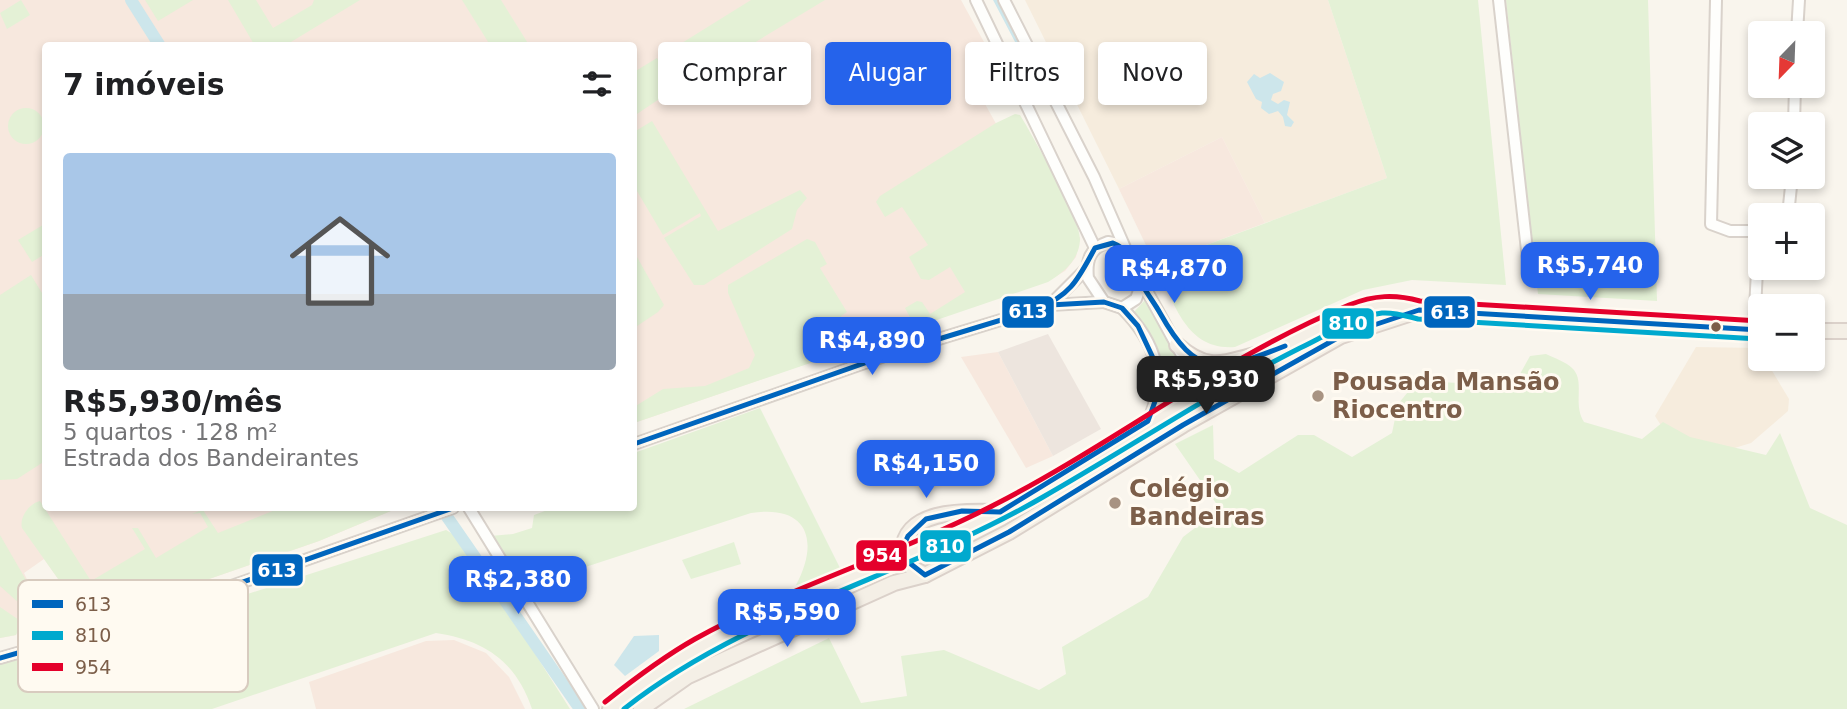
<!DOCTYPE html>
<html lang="pt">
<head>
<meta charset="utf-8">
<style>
	:root { --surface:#fff; --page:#f2f2f2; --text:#202124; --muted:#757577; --line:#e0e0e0; --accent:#2563eb }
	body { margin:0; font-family:"DejaVu Sans",sans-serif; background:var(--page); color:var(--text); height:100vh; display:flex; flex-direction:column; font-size:26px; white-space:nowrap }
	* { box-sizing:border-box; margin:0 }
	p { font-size:23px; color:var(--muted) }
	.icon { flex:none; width:38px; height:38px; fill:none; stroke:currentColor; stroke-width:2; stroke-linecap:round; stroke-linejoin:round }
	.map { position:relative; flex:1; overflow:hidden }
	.drawer { position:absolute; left:42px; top:42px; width:595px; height:469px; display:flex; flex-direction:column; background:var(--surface); border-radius:7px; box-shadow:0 4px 10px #0003 }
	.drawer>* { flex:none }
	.guide { position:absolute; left:658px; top:42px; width:665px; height:63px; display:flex; gap:14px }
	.needle { width:46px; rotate:203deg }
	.controls { position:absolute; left:1748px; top:21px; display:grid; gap:14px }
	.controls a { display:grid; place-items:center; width:77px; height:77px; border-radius:7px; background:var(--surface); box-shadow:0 4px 10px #0003; font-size:35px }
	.price { position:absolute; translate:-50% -60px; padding:0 16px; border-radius:14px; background:var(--accent); color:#fff; font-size:23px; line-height:46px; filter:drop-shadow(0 2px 4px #0008) }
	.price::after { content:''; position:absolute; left:50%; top:42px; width:21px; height:16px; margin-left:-10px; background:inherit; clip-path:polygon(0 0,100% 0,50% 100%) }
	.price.selected { background:#222; color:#fff }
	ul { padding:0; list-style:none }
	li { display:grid; align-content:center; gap:14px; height:371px; padding:0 21px }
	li+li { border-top:2px solid var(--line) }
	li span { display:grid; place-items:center; height:217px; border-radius:7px; color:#555 }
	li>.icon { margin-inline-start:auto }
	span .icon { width:126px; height:126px; fill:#fffc; stroke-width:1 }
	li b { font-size:30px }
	h2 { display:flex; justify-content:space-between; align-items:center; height:84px; padding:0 21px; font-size:30px }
	.tag { padding:0 24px; border-radius:7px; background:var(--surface); box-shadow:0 4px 10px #0003; font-size:24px; line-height:63px }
	.tag.selected { background:var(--accent); color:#fff }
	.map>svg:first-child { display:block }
	.residential { fill:#f6ecdd }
	.commercial { fill:#f7e8de }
	.industrial { fill:#ede5de }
	.green { fill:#e4f1d6 }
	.water { fill:#cde6eb }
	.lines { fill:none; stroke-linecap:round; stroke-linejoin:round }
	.stream { stroke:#cde6eb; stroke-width:3.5 }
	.canal { stroke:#cde6eb; stroke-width:12 }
	.minor-casing { stroke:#d9d2cb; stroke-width:14 }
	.major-casing { stroke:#dbd1ca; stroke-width:18 }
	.minor { stroke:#fefefc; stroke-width:10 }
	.major { stroke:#f4efe6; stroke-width:14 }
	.bus-1-casing { stroke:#fffaf1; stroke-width:10 }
	.bus-2-casing { stroke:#fffaf1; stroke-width:10 }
	.bus-3-casing { stroke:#fffaf1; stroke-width:10 }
	.bus-1 { stroke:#0065bd; stroke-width:5 }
	.bus-2 { stroke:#00a9ce; stroke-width:5 }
	.bus-3 { stroke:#e4002b; stroke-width:5 }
	.bus-dot { fill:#7c5e49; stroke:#fffaf1; stroke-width:2.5 }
	.poi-dot { fill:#a89382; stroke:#fffaf1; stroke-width:2.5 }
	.labels { text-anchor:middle; stroke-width:6; stroke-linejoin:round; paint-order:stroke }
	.poi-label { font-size:24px; font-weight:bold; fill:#7c5e49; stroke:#fffaf1; text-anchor:start }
	.key { fill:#fffaf1; stroke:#d8cbbf; stroke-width:2 }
	.key-label { font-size:19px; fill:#7c5e49 }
	.line-badge { stroke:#fffaf1; stroke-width:2.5 }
	.badge-label { font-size:19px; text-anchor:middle; font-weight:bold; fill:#fff }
</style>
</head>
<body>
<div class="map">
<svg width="1847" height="709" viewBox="0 0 1847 709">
	<rect width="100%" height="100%" fill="#f9f5ed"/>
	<g class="residential">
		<path d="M 1025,0 L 1328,0 L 1387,178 L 1265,223 L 1222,137 L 1119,189 Z"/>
		<path d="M 1696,347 L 1758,348 L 1760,359 L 1765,359 L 1789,399 L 1788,411 L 1751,443 L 1728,450 L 1669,438 L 1655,416 Z"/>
	</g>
	<g class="commercial">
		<path d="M 0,0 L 961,0 L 1002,75 L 1000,80 L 980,95 L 999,129 L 1080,238 L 1076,257 L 1065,271 L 1048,281 L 634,423 L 634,46 L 46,46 L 46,508 L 398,508 L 319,541 L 134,605 L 102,610 L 86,607 L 73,600 L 44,559 L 24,573 L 33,592 L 16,635 L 0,638 Z"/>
		<path d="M 1222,137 L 1265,223 L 1155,264 L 1119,189 Z"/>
		<path d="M 998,352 L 1053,456 L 1026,468 L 961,357 Z"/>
		<path d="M 454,640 L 486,653 L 509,677 L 525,709 L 316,709 L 309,682 L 426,641 Z"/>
	</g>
	<path class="industrial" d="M 1048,334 L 1101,429 L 1053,456 L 998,352 Z"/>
	<g class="green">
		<path d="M 21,0 L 30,15 L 7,29 L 0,13 Z"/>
		<path d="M 145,0 L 193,0 L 158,21 Z"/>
		<path d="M 228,0 L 256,0 L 273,28 L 312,5 L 314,0 L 360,0 L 286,45 L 255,46 Z"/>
		<path d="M 462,0 L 501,0 L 529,45 L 490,45 Z"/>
		<path d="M 751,0 L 825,0 L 696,78 L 686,77 L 669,51 Z"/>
		<path d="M 1328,0 L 1478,0 L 1506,285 L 1412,280 L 1363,290 L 1235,347 C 1185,351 1174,301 1155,264 L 1387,178 Z"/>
		<path d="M 1506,0 L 1648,0 L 1657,301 L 1538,294 Z"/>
		<path d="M 657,58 L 674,89 L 634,116 L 634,72 Z"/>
		<circle cx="26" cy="126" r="18"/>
		<path d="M 1015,114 L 1020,115 L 1026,125 C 1038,147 1081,218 1080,240 C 1079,260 1064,272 1048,282 L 634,423 L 634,407 L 663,389 L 705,386 L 749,368 L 755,355 L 728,293 L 728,285 L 807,239 L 815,242 L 827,264 L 820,268 L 847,312 L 841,316 L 858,344 L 887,327 L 892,334 L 912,321 L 905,308 L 917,301 L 922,302 L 930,314 L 965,292 L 950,267 L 929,280 L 921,279 L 909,257 L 928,245 L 902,207 L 885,217 L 876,202 L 880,196 L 996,123 Z"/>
		<path d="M 652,121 L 718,231 L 800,190 L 807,198 L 797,210 L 792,229 L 704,285 L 694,285 L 664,238 L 701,216 L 700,213 L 663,235 L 634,186 L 634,132 Z"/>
		<path d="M 43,225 L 45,254 L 32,262 L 18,240 Z"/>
		<path d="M 637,257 L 664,305 L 658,312 L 634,328 L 634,259 Z"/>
		<path d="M 31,275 L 45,298 L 45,461 L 17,479 L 0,480 L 0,295 Z"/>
		<path d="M 1146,299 L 1185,370 L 1189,386 L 1163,406 C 1168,370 1160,339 1134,312 Z"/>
		<path d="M 1546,354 C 1554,358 1566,362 1572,368 C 1586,381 1572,403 1584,422 L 1642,439 L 1663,422 L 1690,437 L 1766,455 L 1780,433 L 1810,508 L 1847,525 L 1847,709 L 684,709 L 829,638 L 861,703 L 907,696 L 901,656 L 944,650 L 1039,690 L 1066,674 L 1062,647 L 1148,597 L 1183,537 L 1220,509 L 1175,444 L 1213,425 L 1214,459 L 1239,473 L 1298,435 L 1314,435 L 1352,457 L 1392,433 L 1398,404 L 1417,381 L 1502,385 L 1516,381 L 1530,356 Z"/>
		<path d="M 760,408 L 840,568 L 795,587 C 820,542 809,504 751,513 L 521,588 L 490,536 L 513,534 L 532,528 L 534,515 L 553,508 L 634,508 L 634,453 Z"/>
		<path d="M 40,501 L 91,581 L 145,549 L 132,528 L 138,528 L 156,558 L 208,527 L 200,513 L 192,514 L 206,508 L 203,510 L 218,533 L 280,508 L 398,508 L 319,541 L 134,605 C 111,608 94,612 73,600 L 22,528 C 19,517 30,503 40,501 Z"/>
		<path d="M 446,530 L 463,540 L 570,709 L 532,709 C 516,661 484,640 436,633 L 212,709 L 0,709 L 0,663 L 77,649 Z"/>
		<path d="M 0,535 L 33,592 L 29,612 L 0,586 Z"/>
		<path d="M 734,542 L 741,564 L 691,579 L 682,560 Z"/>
		<path d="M 0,607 L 22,622 L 16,635 L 0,638 Z"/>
	</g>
	<g class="water">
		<path d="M 1270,73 L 1284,82 L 1281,91 L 1273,94 L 1271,100 L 1278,104 L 1284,100 L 1290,102 L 1287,115 L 1294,122 L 1291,127 L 1285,126 L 1283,117 L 1278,111 L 1269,114 L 1261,108 L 1262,102 L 1256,99 L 1247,82 L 1254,74 L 1260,78 Z"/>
		<path d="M 659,635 L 659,651 L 625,676 L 614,665 L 634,636 Z"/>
	</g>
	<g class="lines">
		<path class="stream" d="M 995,0 L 1017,42"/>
		<g class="canal">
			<path d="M 131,0 L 160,46"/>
			<path d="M 441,508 L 580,709"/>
		</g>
		<g class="minor-casing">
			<g id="minor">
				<path d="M 976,0 L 1095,248"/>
				<path d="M 1004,0 L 1094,177 L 1126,250"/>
				<path d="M 1499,0 L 1530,277"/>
				<path d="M 1716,0 L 1711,224 L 1730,231 L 1760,231"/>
				<path d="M 1797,33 L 1799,0"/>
				<path d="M 1794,124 L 1795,86"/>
				<path d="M 1788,215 L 1792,177"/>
				<path d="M 1108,242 C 1130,245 1138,263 1142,282 L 1136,299 L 1122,308 L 1104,302 L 1088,278 C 1086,260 1090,248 1108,242 Z"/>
				<path d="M 1142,282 L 1193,375 L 1197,393 L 1183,425"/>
				<path d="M 1050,305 L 1087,268"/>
				<path d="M 1122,308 C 1155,341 1168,378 1148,421"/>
				<path d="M 1754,329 L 1759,231"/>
				<path d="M 634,444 L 896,352 L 1050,305 L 1104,302"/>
				<path d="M 469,508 L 593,709"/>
				<path d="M 0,658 L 146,616 L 453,508"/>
			</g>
		</g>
		<g class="major-casing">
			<g id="major">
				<path d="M 1813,331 L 1847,331"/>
				<path d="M 1177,345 C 1207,371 1220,364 1255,355"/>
				<path d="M 925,575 L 912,568 L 903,556 C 900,509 964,511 995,512"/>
				<path d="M 610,709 C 717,612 875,580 1001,511 C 1105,454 1201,385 1309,334 C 1334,322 1365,303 1393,304 C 1402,304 1411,308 1419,310 L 1760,330"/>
				<path d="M 641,709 L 688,676 L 894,583 L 925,575 L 1009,532 L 1183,425 L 1341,336 L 1418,311"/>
			</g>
		</g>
		<use href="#minor" class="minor"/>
		<use href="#major" class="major"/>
		<g class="bus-1-casing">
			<g id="bus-1">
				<path d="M 1038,308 C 1072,295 1079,277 1095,248 L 1113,243 C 1132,250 1136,269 1143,286 C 1148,295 1155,304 1160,313 C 1197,379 1219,372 1285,346"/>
				<path d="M 634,444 L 896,352 L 1050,305 L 1104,302 L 1122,308 L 1138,326 L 1154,360 L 1159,390 L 1148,421 L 1000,512 L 962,511 L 926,519 L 908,536 L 902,549 L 907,561 L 925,575 L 1009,532 L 1183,425 L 1341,336 L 1419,310 L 1760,330"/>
				<path d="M 0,658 L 146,616 L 453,508"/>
			</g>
		</g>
		<g class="bus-2-casing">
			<path id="bus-2" d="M 624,709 C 748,611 907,576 1043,497 C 1129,448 1211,393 1300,348 C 1326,336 1353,317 1382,313 C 1395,312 1406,316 1418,319 L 1759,339"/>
		</g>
		<g class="bus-3-casing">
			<path id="bus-3" d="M 605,702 C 634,679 663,657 695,639 C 791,586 897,555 994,505 C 1115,443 1223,357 1349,305 C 1374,295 1395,294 1420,301 L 1760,321"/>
		</g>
		<use href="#bus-1" class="bus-1"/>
		<use href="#bus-2" class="bus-2"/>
		<use href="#bus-3" class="bus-3"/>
	</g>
	<circle class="bus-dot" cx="1716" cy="327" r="6"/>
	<g class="poi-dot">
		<circle cx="1318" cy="396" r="7"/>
		<circle cx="1115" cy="503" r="7"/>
	</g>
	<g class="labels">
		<g class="poi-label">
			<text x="1332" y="390">Pousada Mansão<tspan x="1332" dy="28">Riocentro</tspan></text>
			<text x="1129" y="497">Colégio<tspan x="1129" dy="28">Bandeiras</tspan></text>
		</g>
	</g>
	<rect x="18" y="580" width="230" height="112" rx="10" class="key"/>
	<rect x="32" y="600" width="31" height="8" fill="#0065bd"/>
	<rect x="32" y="631" width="31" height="9" fill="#00a9ce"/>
	<rect x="32" y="663" width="31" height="8" fill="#e4002b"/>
	<g class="key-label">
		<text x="75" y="611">613</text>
		<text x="75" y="642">810</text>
		<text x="75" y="674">954</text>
	</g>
	<g class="line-badge">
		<rect x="1001" y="295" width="54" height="34" rx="7" fill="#0065bd"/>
		<rect x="1423" y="295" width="53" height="34" rx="7" fill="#0065bd"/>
		<rect x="1321" y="307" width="54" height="33" rx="7" fill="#00a9ce"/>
		<rect x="919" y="529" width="53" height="34" rx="7" fill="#00a9ce"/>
		<rect x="855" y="539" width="53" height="33" rx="7" fill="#e4002b"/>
		<rect x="251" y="553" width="53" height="34" rx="7" fill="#0065bd"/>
	</g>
	<g class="badge-label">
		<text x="1028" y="318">613</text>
		<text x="1450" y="319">613</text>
		<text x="1348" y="330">810</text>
		<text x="945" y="553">810</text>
		<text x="882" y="562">954</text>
		<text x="277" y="577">613</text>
	</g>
</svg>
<div class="controls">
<a><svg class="needle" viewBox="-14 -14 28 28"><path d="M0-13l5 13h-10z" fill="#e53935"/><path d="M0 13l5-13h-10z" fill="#757577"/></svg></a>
<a><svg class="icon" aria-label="layers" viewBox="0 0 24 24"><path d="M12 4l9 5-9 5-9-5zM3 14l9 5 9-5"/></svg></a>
<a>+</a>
<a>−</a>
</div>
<b class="price" style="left:1590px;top:302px">R$5,740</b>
<b class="price" style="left:1174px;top:305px">R$4,870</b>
<b class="price" style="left:872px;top:377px">R$4,890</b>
<b class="price selected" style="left:1206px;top:416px">R$5,930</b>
<b class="price" style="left:926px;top:500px">R$4,150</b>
<b class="price" style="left:518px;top:616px">R$2,380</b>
<b class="price" style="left:787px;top:649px">R$5,590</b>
<div class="guide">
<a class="tag">Comprar</a>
<a class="tag selected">Alugar</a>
<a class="tag">Filtros</a>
<a class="tag">Novo</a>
</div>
<section class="drawer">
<h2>7 imóveis<svg class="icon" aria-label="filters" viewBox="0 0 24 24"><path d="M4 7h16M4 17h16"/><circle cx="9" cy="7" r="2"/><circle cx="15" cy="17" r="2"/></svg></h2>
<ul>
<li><span style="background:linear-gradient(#a9c7e8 65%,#9aa5b1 0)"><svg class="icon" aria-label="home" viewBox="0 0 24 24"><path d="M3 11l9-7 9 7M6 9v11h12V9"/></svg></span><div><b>R$5,930/mês</b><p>5 quartos · 128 m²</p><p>Estrada dos Bandeirantes</p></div></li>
</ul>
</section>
</div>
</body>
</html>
